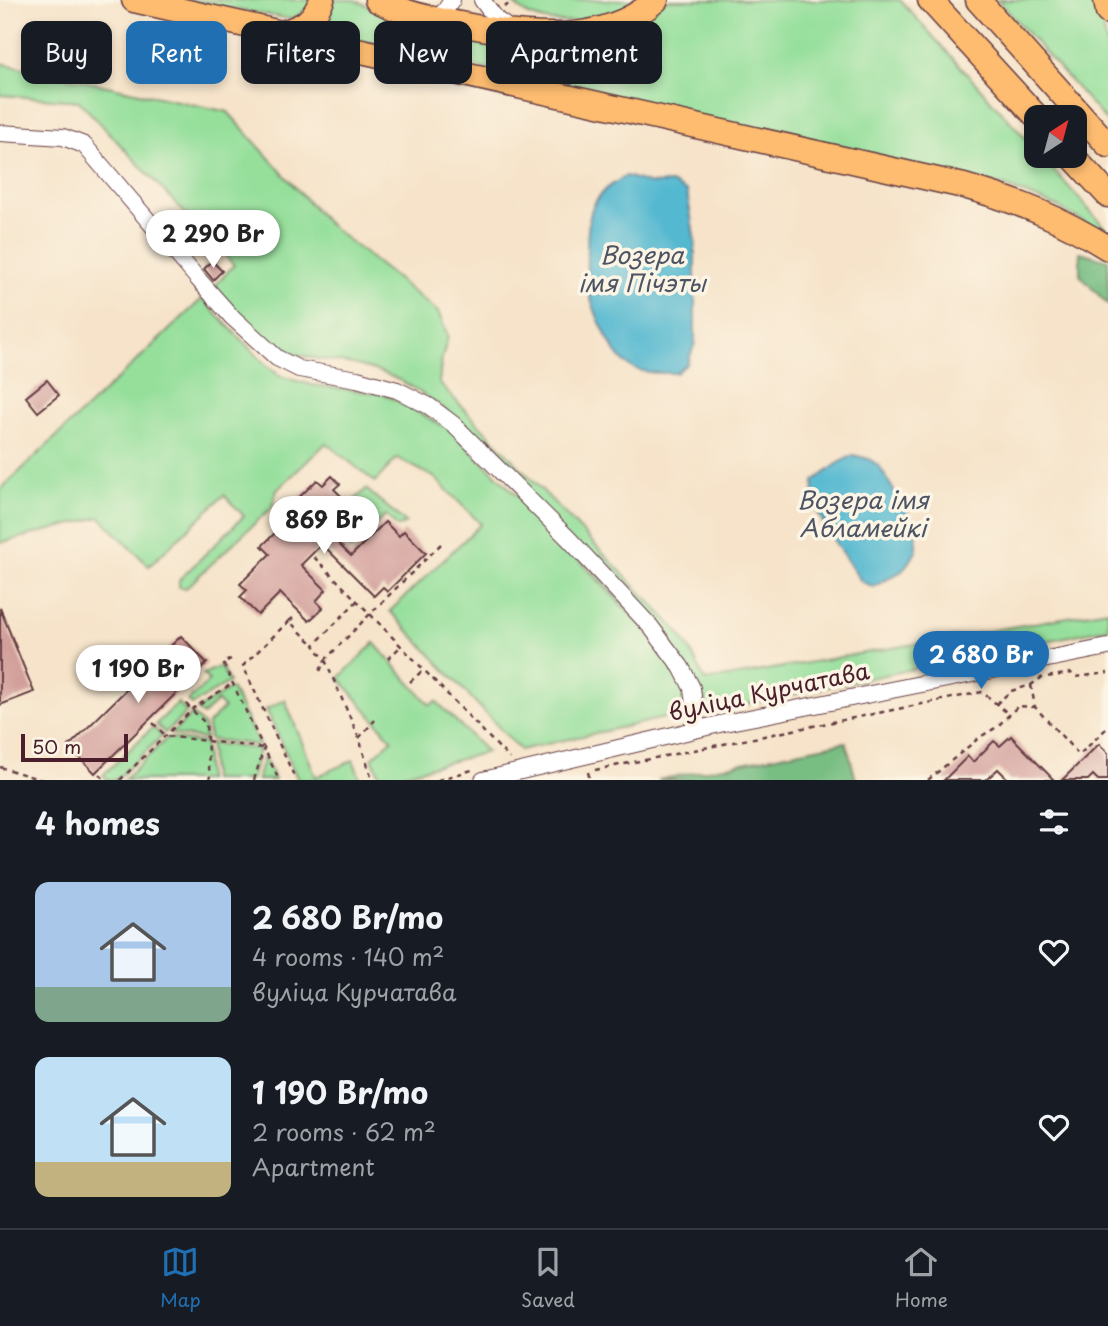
<!DOCTYPE html>
<html lang="en">
<head>
<meta charset="utf-8">
<style>
	:root { --surface:#171b24; --page:#242831; --text:#f1f3f6; --muted:#9ea1a6; --line:#363941; --accent:#1f6fb2 }
	body { margin:0; font-family:"Playpen Sans",sans-serif; background:var(--page); color:var(--text); height:100vh; display:flex; flex-direction:column; font-size:26px; white-space:nowrap }
	* { box-sizing:border-box; margin:0 }
	p { font-size:23px; color:var(--muted) }
	.icon { flex:none; width:38px; height:38px; fill:none; stroke:currentColor; stroke-width:2; stroke-linecap:round; stroke-linejoin:round }
	.map { position:relative; height:780px; overflow:hidden }
	.side { display:flex; flex-direction:column; background:var(--surface); flex:1 }
	.side>* { flex:none }
	.hud { position:absolute; left:21px; top:21px; width:700px; height:63px; display:flex; gap:14px }
	.needle { width:46px; rotate:36deg }
	.tools { position:absolute; left:1024px; top:105px; display:grid; gap:14px }
	.tools a { display:grid; place-items:center; width:63px; height:63px; border-radius:14px; background:var(--surface); box-shadow:0 4px 10px #0003; font-size:35px }
	.scale { position:absolute; left:21px; bottom:18px; width:107px; box-sizing:border-box; padding-left:7px; border:4px solid #4a1f2b; border-top:0; font-size:19px; line-height:24px; white-space:nowrap; color:#4a1f2b; -webkit-text-stroke:5px #fcf5e5; paint-order:stroke }
	.price { position:absolute; translate:-50% -60px; padding:0 16px; border-radius:24px; background:#fff; color:#222; font-size:23px; line-height:46px; filter:drop-shadow(0 2px 4px #0008) }
	.price::after { content:''; position:absolute; left:50%; top:42px; width:21px; height:16px; margin-left:-10px; background:inherit; clip-path:polygon(0 0,100% 0,50% 100%) }
	.price.on { background:var(--accent); color:#fff }
	ul { padding:0; list-style:none }
	li { display:flex; align-items:center; gap:21px; height:175px; padding:0 35px }
	li span { display:grid; place-items:center; flex:none; width:196px; height:140px; border-radius:14px; color:#555 }
	li>.icon { margin-inline-start:auto }
	span .icon { width:84px; height:84px; fill:#fffc; stroke-width:1 }
	li b { font-size:30px }
	h2 { display:flex; justify-content:space-between; align-items:center; height:84px; padding:0 35px; font-size:30px }
	.pill { padding:0 24px; border-radius:14px; background:var(--surface); box-shadow:0 4px 10px #0003; font-size:24px; line-height:63px }
	.pill.on { background:var(--accent); color:#fff }
	.menu { display:flex; justify-content:space-around; align-items:center; height:98px; border-top:2px solid var(--line); background:var(--surface); font-size:19px; color:var(--muted) }
	.menu a { display:grid; justify-items:center; gap:4px }
	.menu .on { color:var(--accent) }
	.map>svg:first-child { display:block }
	.green { fill:#95df9b; stroke:#707f63; stroke-width:2 }
	.forest { fill:#78be83; stroke:#616e57; stroke-width:2 }
	.water { fill:#52b8d0; stroke:#4e6c7e; stroke-width:2 }
	.building { fill:#d29e9a }
	.lines { fill:none; stroke-linecap:round; stroke-linejoin:round }
	.minor-casing { stroke:#643c43; stroke-width:18 }
	.highway-casing { stroke:#643c43; stroke-width:27 }
	.path { stroke:#643c43; stroke-width:2.5; stroke-dasharray:5 5; stroke-linecap:butt }
	.minor { stroke:#fff; stroke-width:16 }
	.highway { stroke:#fdbc70; stroke-width:24 }
	.labels { text-anchor:middle; stroke-width:7; stroke-linejoin:round; paint-order:stroke }
	.street-label { font-size:23px; fill:#4a1f2b; stroke:#fcf5e5 }
	.water-label { font-size:24px; font-style:italic; fill:#4d5565; stroke:#fcf5e5 }
</style>
</head>
<body>
<div class="map">
<svg width="1108" height="780" viewBox="0 0 1108 780">
	<rect width="100%" height="100%" fill="#fcf5e5"/>
	<filter id="ink" filterUnits="userSpaceOnUse"><feTurbulence type="fractalNoise" baseFrequency=".0143" numOctaves="2"/><feDisplacementMap in="SourceGraphic" scale="14" xChannelSelector="R" yChannelSelector="G"/><feConvolveMatrix kernelMatrix="1 2 1 2 8 2 1 2 1" color-interpolation-filters="sRGB"/></filter>
	<filter id="wash" filterUnits="userSpaceOnUse"><feTurbulence type="fractalNoise" baseFrequency=".00686" numOctaves="4" result="noise"/><feDisplacementMap in="SourceGraphic" scale="28" xChannelSelector="R" yChannelSelector="G"/><feGaussianBlur stdDeviation="1.57" result="paint"/><feColorMatrix in="noise" values="0 0 0 0 0 0 0 0 0 0 0 0 0 0 0 0 0 1.4 0 .05"/><feComposite in="paint" operator="in"/></filter>
	<g filter="url(#wash)">
		<rect width="100%" height="100%" fill="#f6e3c9"/>
		<g class="green">
			<path d="M 183,0 L 312,0 L 308,9 L 291,19 Z"/>
			<path d="M 334,0 L 354,0 L 416,26 L 449,35 L 486,42 L 535,44 L 667,0 L 900,0 L 1036,150 L 1036,156 L 1041,156 L 1108,231 L 1108,235 L 1056,206 L 1004,186 L 344,37 L 324,29 Z"/>
			<path d="M 509,0 L 640,0 C 607,18 564,31 527,14 C 521,11 515,4 509,0 Z"/>
			<path d="M 998,0 L 1098,0 L 1108,51 L 1108,123 Z"/>
			<path d="M 0,63 L 228,112 L 327,223 L 438,312 L 448,336 L 441,362 L 439,383 L 675,628 L 691,651 L 705,681 L 1108,610 L 1108,628 L 709,712 L 698,685 L 447,411 C 416,389 398,375 360,366 C 330,358 297,361 271,343 L 212,289 L 234,265 L 79,101 L 0,95 Z"/>
			<path d="M 202,299 L 264,363 L 280,376 L 312,385 L 384,394 L 449,429 L 525,503 L 650,635 L 683,682 L 687,713 L 520,750 L 390,611 L 481,524 L 434,477 L 397,458 L 375,482 L 326,443 L 277,490 L 272,507 L 186,588 L 179,587 L 179,580 L 244,516 L 224,495 L 149,566 L 100,517 L 0,543 L 0,490 Z"/>
			<path d="M 366,489 L 406,523 L 397,527 L 386,515 L 351,548 L 330,524 Z"/>
			<path d="M 374,643 L 430,705 L 436,701 L 487,752 L 382,780 L 372,758 L 392,740 L 339,678 Z"/>
			<path d="M 221,666 L 229,682 L 192,705 L 188,701 L 209,681 L 203,674 Z"/>
			<path d="M 231,688 L 258,742 L 259,745 L 209,739 L 208,724 L 224,708 L 217,701 L 203,715 L 197,710 Z"/>
			<path d="M 285,700 L 316,777 L 353,760 L 361,780 L 298,780 L 266,709 Z"/>
			<path d="M 178,703 L 187,712 L 165,733 L 156,724 Z"/>
			<path d="M 192,714 L 204,726 L 205,739 L 171,734 Z"/>
			<path d="M 153,727 L 162,736 L 116,780 L 108,780 L 103,775 Z"/>
			<path d="M 167,738 L 205,743 L 207,780 L 124,780 Z"/>
			<path d="M 210,743 L 259,749 L 251,780 L 212,780 Z"/>
			<path d="M 264,757 L 275,780 L 257,780 Z"/>
		</g>
		<g class="forest">
			<path d="M 1080,252 L 1108,260 L 1108,305 L 1080,275 Z"/>
			<path d="M 846,742 L 856,780 L 658,780 Z"/>
		</g>
		<g class="water">
			<path d="M 626,176 L 651,184 L 671,183 L 687,192 L 695,242 L 695,343 L 687,364 L 676,373 C 661,373 641,374 628,365 C 613,355 597,318 591,300 C 585,282 585,221 594,204 C 602,190 612,184 626,176 Z"/>
			<path d="M 853,455 L 869,459 L 879,466 L 916,527 L 916,552 L 902,571 L 873,587 L 861,581 L 830,535 L 813,503 L 814,481 L 837,464 Z"/>
		</g>
		<g id="blocks">
			<g class="building">
				<path d="M 212,261 L 222,271 L 213,280 L 204,269 Z"/>
				<path d="M 47,380 L 59,395 L 38,412 L 26,397 Z"/>
				<path d="M 332,476 L 340,484 L 334,489 L 345,500 L 319,525 L 351,556 L 385,522 L 399,536 L 404,531 L 426,553 L 387,592 L 383,587 L 374,596 L 322,544 L 301,565 L 326,590 L 316,601 L 323,608 L 309,621 L 280,593 L 258,615 L 240,597 L 247,590 L 240,584 L 270,554 L 262,546 L 295,513 L 289,507 L 317,480 L 323,485 Z"/>
				<path d="M 0,608 L 34,692 L 0,705 Z"/>
				<path d="M 181,636 L 207,663 L 95,773 L 69,746 Z"/>
				<path d="M 1011,736 L 1054,780 L 1009,780 L 998,769 L 986,780 L 944,780 L 968,756 L 973,762 L 994,741 L 1000,746 Z"/>
				<path d="M 1099,744 L 1108,753 L 1108,780 L 1098,780 L 1093,775 L 1088,780 L 1062,780 Z"/>
			</g>
		</g>
	</g>
	<g filter="url(#ink)">
		<use href="#blocks" fill-opacity="0" stroke="#643c43" stroke-width="2"/>
		<g class="lines">
			<g class="minor-casing">
				<g id="minor">
					<path d="M 482,0 L 497,20 L 513,31"/>
					<path d="M 433,19 L 444,12 L 452,0"/>
					<path d="M 0,133 L 63,137 L 84,145 L 198,279 L 231,316 L 277,358 L 299,369 L 357,379 L 397,390 L 429,406 L 453,424 L 569,539 L 651,627 L 681,667 L 692,688 L 697,729"/>
					<path d="M 483,780 L 724,723 L 1108,647"/>
				</g>
			</g>
			<g class="highway-casing">
				<g id="highway">
					<path d="M 134,0 L 964,186 C 1020,202 1058,217 1108,248"/>
					<path d="M 377,0 C 402,13 432,19 460,24 C 525,37 602,48 656,0"/>
					<path d="M 930,0 L 1037,117"/>
					<path d="M 978,0 L 1108,145"/>
					<path d="M 1106,0 L 1108,12"/>
					<path d="M 279,34 C 303,26 311,24 322,0"/>
					<path d="M 1072,156 L 1108,195"/>
				</g>
			</g>
			<g class="path">
				<path d="M 504,7 L 516,0"/>
				<path d="M 441,544 L 370,614 L 510,759"/>
				<path d="M 314,557 L 370,614 L 325,660 L 314,645 L 357,601"/>
				<path d="M 293,618 L 289,621 L 314,645"/>
				<path d="M 289,621 L 243,666 L 296,780"/>
				<path d="M 231,659 L 223,663 L 263,747"/>
				<path d="M 388,659 L 401,646"/>
				<path d="M 325,660 L 359,738 L 372,780"/>
				<path d="M 320,671 L 325,660"/>
				<path d="M 410,682 L 423,670"/>
				<path d="M 1031,685 L 1035,707 L 1079,755 L 1108,727"/>
				<path d="M 186,704 L 206,724 L 210,780"/>
				<path d="M 996,704 L 1011,691 L 1031,685 L 1041,678 L 1071,673 L 1076,677 L 1108,673"/>
				<path d="M 153,723 L 166,736 L 264,748"/>
				<path d="M 359,738 L 375,720"/>
				<path d="M 0,767 L 42,780"/>
				<path d="M 595,770 L 982,692 L 1010,715"/>
				<path d="M 588,772 L 590,780"/>
				<path d="M 99,774 L 105,780"/>
				<path d="M 120,780 L 194,708 L 233,683"/>
				<path d="M 254,780 L 264,748 L 279,780"/>
				<path d="M 438,780 L 472,770"/>
				<path d="M 928,780 L 980,737 L 997,727 L 1018,706 L 1035,707"/>
			</g>
			<use href="#minor" class="minor"/>
			<use href="#highway" class="highway"/>
		</g>
	</g>
	<g class="labels">
		<g class="street-label">
			<text transform="translate(769 692) rotate(-12)" y="8">вуліца Курчатава</text>
		</g>
		<g class="water-label">
			<text x="642" y="264">Возера<tspan x="642" dy="28">імя Пічэты</tspan></text>
			<text x="863" y="509">Возера імя<tspan x="863" dy="28">Абламейкі</tspan></text>
		</g>
	</g>
</svg>
<div class="tools">
<a><svg class="needle" viewBox="-14 -14 28 28"><path d="M0-13l5 13h-10z" fill="#e53935"/><path d="M0 13l5-13h-10z" fill="#9ea1a6"/></svg></a>
</div>
<div class="scale">50 m</div>
<b class="price" style="left:213px;top:270px">2 290 Br</b>
<b class="price" style="left:324px;top:556px">869 Br</b>
<b class="price on" style="left:981px;top:691px">2 680 Br</b>
<b class="price" style="left:138px;top:705px">1 190 Br</b>
<div class="hud">
<a class="pill">Buy</a>
<a class="pill on">Rent</a>
<a class="pill">Filters</a>
<a class="pill">New</a>
<a class="pill">Apartment</a>
</div>
</div>
<section class="side">
<h2>4 homes<svg class="icon" aria-label="filters" viewBox="0 0 24 24"><path d="M4 7h16M4 17h16"/><circle cx="9" cy="7" r="2"/><circle cx="15" cy="17" r="2"/></svg></h2>
<ul>
<li><span style="background:linear-gradient(#a9c7e8 75%,#7fa58c 0)"><svg class="icon" aria-label="home" viewBox="0 0 24 24"><path d="M3 11l9-7 9 7M6 9v11h12V9"/></svg></span><div><b>2 680 Br/mo</b><p>4 rooms · 140 m²</p><p>вуліца Курчатава</p></div><svg class="icon" aria-label="heart" viewBox="0 0 24 24"><path d="M12 20l-8-8c-3-5 5-10 8-4 3-6 11-1 8 4z"/></svg></li>
<li><span style="background:linear-gradient(#bfe0f5 75%,#c2b280 0)"><svg class="icon" aria-label="home" viewBox="0 0 24 24"><path d="M3 11l9-7 9 7M6 9v11h12V9"/></svg></span><div><b>1 190 Br/mo</b><p>2 rooms · 62 m²</p><p>Apartment</p></div><svg class="icon" aria-label="heart" viewBox="0 0 24 24"><path d="M12 20l-8-8c-3-5 5-10 8-4 3-6 11-1 8 4z"/></svg></li>
</ul>
</section>
<nav class="menu">
<a class="on"><svg class="icon" aria-label="map" viewBox="0 0 24 24"><path d="M3 6l6-2 6 2 6-2v14l-6 2-6-2-6 2zM9 4v14M15 6v14"/></svg>Map</a>
<a><svg class="icon" aria-label="saved" viewBox="0 0 24 24"><path d="M7 4h10v16l-5-4-5 4z"/></svg>Saved</a>
<a><svg class="icon" aria-label="home" viewBox="0 0 24 24"><path d="M3 11l9-7 9 7M6 9v11h12V9"/></svg>Home</a>
</nav>
</body>
</html>
